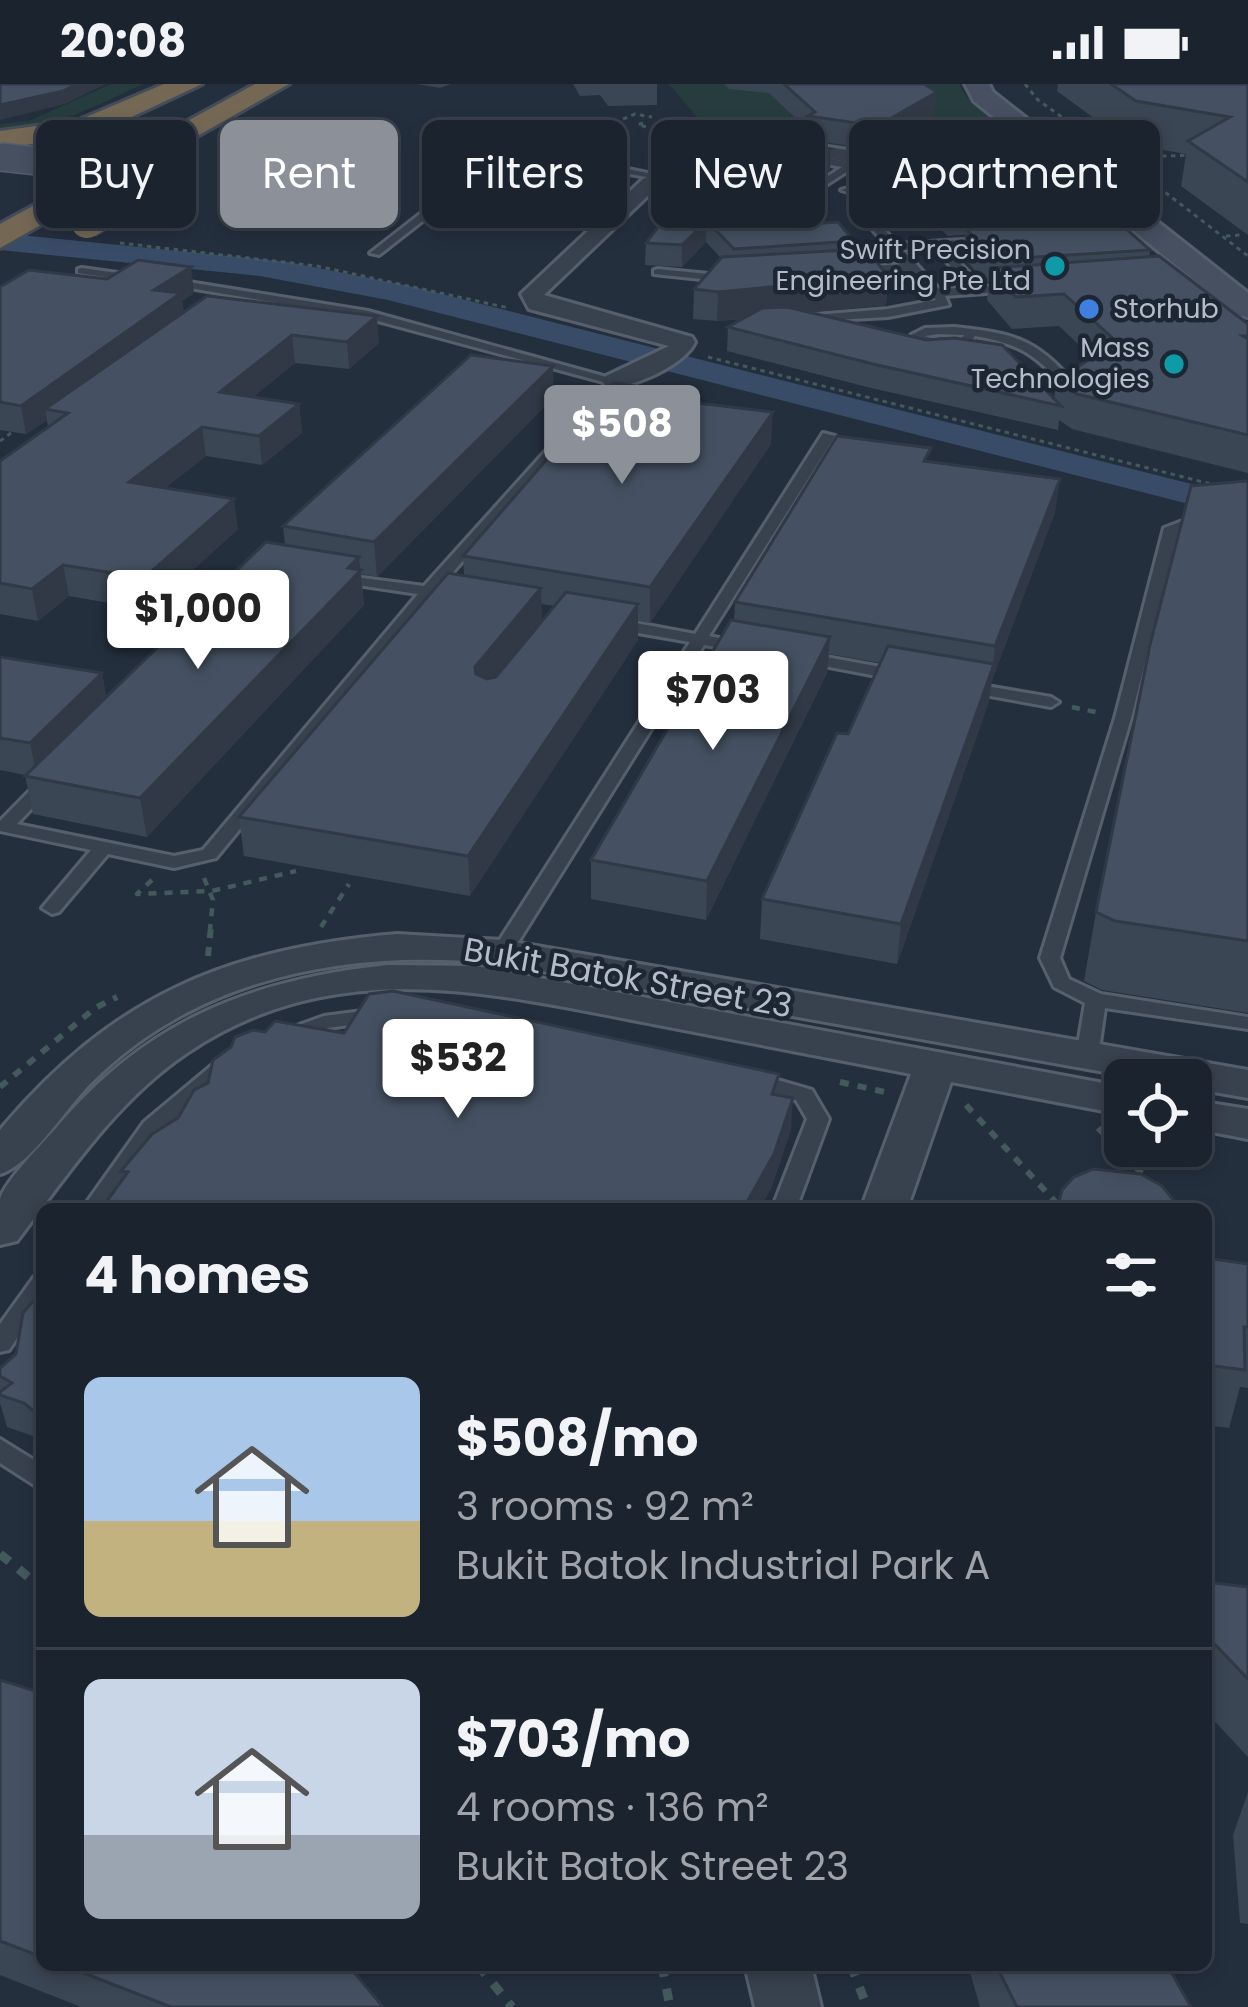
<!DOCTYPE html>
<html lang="en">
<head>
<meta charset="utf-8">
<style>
	:root { --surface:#1b232e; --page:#282f3a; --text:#f1f3f6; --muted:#a0a4aa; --line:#39404a; --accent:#8c9099 }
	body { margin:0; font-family:Poppins,sans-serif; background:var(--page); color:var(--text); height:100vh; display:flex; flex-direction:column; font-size:45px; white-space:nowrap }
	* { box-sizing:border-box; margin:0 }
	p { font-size:39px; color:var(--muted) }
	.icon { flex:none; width:66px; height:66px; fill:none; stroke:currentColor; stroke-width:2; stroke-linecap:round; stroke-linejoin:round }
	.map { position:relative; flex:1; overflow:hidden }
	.details { position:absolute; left:36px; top:1119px; width:1176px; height:768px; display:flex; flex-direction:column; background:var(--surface); border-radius:18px; box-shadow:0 6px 18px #0003,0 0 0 3px var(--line) }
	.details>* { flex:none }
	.hud { position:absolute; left:36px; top:36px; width:1176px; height:108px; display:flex; gap:24px }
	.controls { position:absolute; left:1104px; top:975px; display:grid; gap:24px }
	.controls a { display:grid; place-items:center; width:108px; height:108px; border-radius:18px; background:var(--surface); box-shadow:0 6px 18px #0003,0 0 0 3px var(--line); font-size:60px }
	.price { position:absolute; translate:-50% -102px; padding:0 27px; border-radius:12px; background:#fff; color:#222; font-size:39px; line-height:78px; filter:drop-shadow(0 3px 6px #0008) }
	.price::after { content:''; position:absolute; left:50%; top:72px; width:36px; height:27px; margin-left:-18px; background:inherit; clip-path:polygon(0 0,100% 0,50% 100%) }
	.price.current { background:var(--accent); color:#fff }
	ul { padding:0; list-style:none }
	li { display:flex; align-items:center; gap:36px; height:300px; padding:0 48px }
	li+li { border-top:3px solid var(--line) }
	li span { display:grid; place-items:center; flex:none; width:336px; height:240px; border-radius:18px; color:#555 }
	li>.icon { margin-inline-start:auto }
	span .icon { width:144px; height:144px; fill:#fffc; stroke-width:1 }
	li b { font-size:51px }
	h2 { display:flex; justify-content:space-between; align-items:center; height:144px; padding:0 48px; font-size:51px }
	.tag { padding:0 42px; border-radius:18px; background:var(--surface); box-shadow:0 6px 18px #0003,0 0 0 3px var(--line); font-size:42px; line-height:108px }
	.tag.current { background:var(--accent); color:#fff }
	.status { display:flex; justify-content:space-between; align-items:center; height:84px; padding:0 60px; background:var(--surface); direction:ltr }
	.status svg { height:33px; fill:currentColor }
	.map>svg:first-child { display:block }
	.green { fill:#263c3f }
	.water { fill:#394c67 }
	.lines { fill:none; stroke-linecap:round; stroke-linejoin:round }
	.service-casing { stroke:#565f6c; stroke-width:6 }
	.minor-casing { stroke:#565f6c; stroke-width:6 }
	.secondary-casing { stroke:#565f6c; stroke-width:6 }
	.motorway-casing { stroke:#434c59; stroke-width:6 }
	.path-far3 { stroke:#44595c; stroke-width:3; stroke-dasharray:4.5 4.5; stroke-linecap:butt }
	.path-far2 { stroke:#44595c; stroke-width:4.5; stroke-dasharray:8 8; stroke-linecap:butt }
	.path-far1 { stroke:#44595c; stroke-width:6; stroke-dasharray:9 9; stroke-linecap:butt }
	.path { stroke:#44595c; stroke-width:9; stroke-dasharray:12 12; stroke-linecap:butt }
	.service { fill:#38414e; fill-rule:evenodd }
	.minor { fill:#38414e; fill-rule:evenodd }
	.secondary { fill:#465061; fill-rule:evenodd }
	.motorway { fill:#746855; fill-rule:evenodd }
	.secondary-bridge-casing { stroke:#565f6c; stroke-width:30; stroke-linecap:butt }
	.motorway-bridge-casing { stroke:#434c59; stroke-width:34; stroke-linecap:butt }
	.secondary-bridge { stroke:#465061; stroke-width:27 }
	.motorway-bridge { stroke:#746855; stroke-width:32 }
	.wall { fill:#3b4654; fill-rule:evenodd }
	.shaded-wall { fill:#303945 }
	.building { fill:#455162; stroke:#303945; stroke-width:3 }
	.culture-dot { fill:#0f9aa8; stroke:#1d2633; stroke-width:4.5 }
	.shop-dot { fill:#3f7fe0; stroke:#1d2633; stroke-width:4.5 }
	.labels { text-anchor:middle; stroke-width:9; stroke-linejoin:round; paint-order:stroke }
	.far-poi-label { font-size:27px; fill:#b4bcc9; stroke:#1d2633; text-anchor:end }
	.street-label { font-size:33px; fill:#b4bcc9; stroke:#1d2633 }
</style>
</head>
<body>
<div class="status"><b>20:08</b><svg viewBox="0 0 49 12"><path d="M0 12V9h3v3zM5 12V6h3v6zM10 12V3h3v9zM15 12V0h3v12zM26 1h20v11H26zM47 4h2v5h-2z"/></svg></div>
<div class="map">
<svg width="1248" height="1923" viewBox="0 0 1248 1923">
	<rect width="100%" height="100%" fill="#242f3e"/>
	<g class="green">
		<path d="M 111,0 L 143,0 C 98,21 50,46 0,50 L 0,40 L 29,37 Z"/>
		<path d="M 669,0 L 959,0 L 966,12 L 1052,83 L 952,81 L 703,40 Z"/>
	</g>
	<path class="water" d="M 0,149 L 288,178 L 414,203 L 1223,408 L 1248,435 L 388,216 L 260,192 L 0,166 Z"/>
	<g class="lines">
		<g class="service-casing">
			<g id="service">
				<path d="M 667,41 L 743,53 L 748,56 L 743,59 L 664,46 Z"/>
				<path d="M 524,64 L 667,93 L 662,96 L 524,70 L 507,71 L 379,171 L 370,169 L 502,66 Z"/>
				<path d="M 772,65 L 848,78 L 854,83 L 806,114 L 711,99 ZM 773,71 L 842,83 L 804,108 L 726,97 Z"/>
				<path d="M 895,78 L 903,80 L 860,107 L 870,130 L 897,160 L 993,154 L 998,157 L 993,160 L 903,166 L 939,205 L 1013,201 L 1019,204 L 1013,207 L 945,212 L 949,221 L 888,233 L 798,238 L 796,236 L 802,232 L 888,225 L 936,216 L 909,186 L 856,189 L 850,186 L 856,183 L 904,180 L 861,133 L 851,109 L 841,106 L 853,103 Z"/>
				<path d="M 943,170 L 951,170 L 977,197 L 977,201 L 969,201 L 943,174 Z"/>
				<path d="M 82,184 L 139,192 L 145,195 L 139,198 L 78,189 L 78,185 Z"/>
				<path d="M 658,185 L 729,192 L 735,195 L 729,198 L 654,190 L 654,186 Z"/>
				<path d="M 170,195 L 368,227 L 621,297 L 439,504 L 444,508 L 441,511 L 432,512 L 216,774 L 174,784 L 108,770 L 59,828 L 52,830 L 42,824 L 91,766 L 0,747 L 0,737 L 44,692 L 50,691 L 59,696 L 17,740 L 174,772 L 203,766 L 418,510 L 337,498 L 332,496 L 332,490 L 424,502 L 607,299 L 367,234 L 166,200 L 166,196 Z"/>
				<path d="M 954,243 C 1010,249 1035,253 1072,297 L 1062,300 C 1032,268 1018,260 975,252 L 968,262 C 947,266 927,267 911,251 L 925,244 ZM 938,250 L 964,251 L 960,256 L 939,257 L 925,252 Z"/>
				<path d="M 823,349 L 835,352 L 709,552 L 749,560 L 751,563 L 743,568 L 704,561 L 512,868 L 496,900 L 482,900 L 479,896 L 492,868 L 690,558 L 615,545 L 607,540 L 615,535 L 695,550 Z"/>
				<path d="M 1201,430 L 1248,437 L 1248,445 L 1202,438 L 1178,447 L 1131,634 L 1060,874 L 1069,895 L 1101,910 L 1248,933 L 1248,945 L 1105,924 L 1098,973 L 1087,980 L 1076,973 L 1085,919 L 1054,903 L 1040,874 L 1115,634 L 1164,444 Z"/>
				<path d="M 804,569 L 903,587 L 911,592 L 903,597 L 798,577 L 796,574 Z"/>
				<path d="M 963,598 L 1051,613 L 1059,618 L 1051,623 L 957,606 L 957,600 Z"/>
				<path d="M 378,925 L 385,926 L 388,931 L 385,936 L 328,944 L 287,960 L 277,953 L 280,948 L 324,932 Z"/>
				<path d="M 230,970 L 241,977 L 237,982 L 160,1048 L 106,1125 L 82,1125 L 144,1038 L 223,972 Z"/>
				<path d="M 750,988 L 812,1006 L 829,1035 L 796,1125 L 772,1125 L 807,1035 L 796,1016 L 742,1000 L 739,995 Z"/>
				<path d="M 42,1190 L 42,1217 L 9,1266 L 0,1268 L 0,1240 L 34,1193 Z"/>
				<path d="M 0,1355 L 42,1381 L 42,1406 L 0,1379 Z"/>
			</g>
		</g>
		<g class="minor-casing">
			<g id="minor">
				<path d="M 743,50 L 933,79 L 1113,77 L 1123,83 L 1113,89 L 933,91 L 745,62 L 657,103 L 544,211 L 692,253 L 695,258 C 686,280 630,307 606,302 L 602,297 L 606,292 L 669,262 L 529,225 L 521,210 L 643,95 Z"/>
				<path d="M 397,850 L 502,856 L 1248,986 L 1248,1014 L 1191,1004 L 1191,996 L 1149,996 L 502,880 C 354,864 199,890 90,1000 C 65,1025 31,1081 0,1090 L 0,1046 C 113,912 224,865 397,850 Z"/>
				<path d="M 387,881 L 476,882 L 1125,1003 L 1125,1031 L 951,998 L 907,1125 L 861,1125 L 911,990 C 825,973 739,957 653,940 C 492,909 335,869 187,969 C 116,1017 68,1090 17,1157 L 0,1161 C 0,1148 0,1128 0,1115 C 5,1097 43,1059 57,1043 C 148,936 250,896 387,881 Z"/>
				<path d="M 1191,1016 L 1248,1025 L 1248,1055 L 1191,1044 Z"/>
				<path d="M 745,1881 L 811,1881 L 821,1923 L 755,1923 Z"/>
			</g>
		</g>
		<g class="secondary-casing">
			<path id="secondary" d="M 965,0 L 989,0 L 993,8 L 1248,209 L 1248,233 L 1237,231 L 974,17 Z"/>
		</g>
		<g class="motorway-casing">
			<g id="motorway">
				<path d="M 164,0 L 202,0 L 95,50 L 0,65 L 0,47 L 79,36 Z"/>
				<path d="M 255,0 L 289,0 L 0,164 L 0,140 Z"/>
			</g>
		</g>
		<g class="path-far3">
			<path d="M 1025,0 L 1038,16 L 1097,58"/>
			<path d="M 623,35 L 635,30 L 652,33"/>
			<path d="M 643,39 L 638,41 L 647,43"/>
			<path d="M 924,45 L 977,48"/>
			<path d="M 1135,73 L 1194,71"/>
			<path d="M 1144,92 L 1248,172"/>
			<path d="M 1226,152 L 1241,151"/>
			<path d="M 120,159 L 317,182 L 509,224"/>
			<path d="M 708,273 L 1219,402"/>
			<path d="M 0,357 L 15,346"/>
		</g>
		<g class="path-far2">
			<path d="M 1072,623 L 1100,629"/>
			<path d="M 204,794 L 213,816 L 210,845"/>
			<path d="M 152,796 L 137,810 L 212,807 L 296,787"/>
			<path d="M 321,843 L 349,800"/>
		</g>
		<g class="path-far1">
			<path d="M 208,872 L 211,842"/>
			<path d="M 840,998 L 885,1008"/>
			<path d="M 0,1003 L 95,924 L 117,913"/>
			<path d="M 966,1021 L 1062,1125"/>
			<path d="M 1098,1044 L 1147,1095"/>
		</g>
		<g class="path">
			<path d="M 0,1470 L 42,1504"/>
			<path d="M 478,1881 L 512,1923"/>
			<path d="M 662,1881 L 670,1923"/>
			<path d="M 851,1881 L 867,1923"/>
		</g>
		<use href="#service" class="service"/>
		<use href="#minor" class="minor"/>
		<use href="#secondary" class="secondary"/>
		<use href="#motorway" class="motorway"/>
		<g class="secondary-bridge-casing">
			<path id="secondary-bridge" d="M 0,73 L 167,91"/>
		</g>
		<g class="motorway-bridge-casing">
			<path id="motorway-bridge" d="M 87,138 L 131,112"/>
		</g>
		<use href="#secondary-bridge" class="secondary-bridge"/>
		<use href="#motorway-bridge" class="motorway-bridge"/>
	</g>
	<g class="wall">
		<path d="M 417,0 L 451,0 L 440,4 Z"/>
		<path d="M 573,0 L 657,0 L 657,21 L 608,22 L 600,11 L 580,12 Z"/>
		<path d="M 724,0 L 924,0 L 935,30 L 875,66 L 807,55 L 807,45 L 769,9 L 729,5 Z"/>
		<path d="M 1058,0 L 1248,0 L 1248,151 L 1181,102 L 1186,70 L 1129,60 L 1057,7 Z"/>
		<path d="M 831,65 L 830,86 L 806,101 L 805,118 L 785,141 L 854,157 L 853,166 L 888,192 L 886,221 L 810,228 L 1054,314 L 1057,296 L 1093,274 L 1059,242 L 1012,245 L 987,216 L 989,198 L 985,198 L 964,174 L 965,151 L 948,152 L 907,113 L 909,87 L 1096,116 L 1093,137 L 1150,166 L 1149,173 L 1248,240 L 1248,389 L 1072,345 L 1059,336 L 1058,346 L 871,304 L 727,267 L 728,243 L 744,235 L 717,237 L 693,235 L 694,205 L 721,174 L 706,158 L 682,183 L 645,181 L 646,159 L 740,88 L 741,74 Z"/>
		<path d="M 0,203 L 194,209 L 182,217 L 184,229 L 379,259 L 349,285 L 295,279 L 253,313 L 299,320 L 302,349 L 262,381 L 206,372 L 165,404 L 238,445 L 149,526 L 69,512 L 38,537 L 0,530 L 0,377 L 48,343 L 47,336 L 26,350 L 0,346 Z"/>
		<path d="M 554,313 L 377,493 L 361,490 L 364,521 L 147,753 L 33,730 L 25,691 L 0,686 L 0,573 L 102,589 L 106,613 L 285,461 L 283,442 Z"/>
		<path d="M 672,316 L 771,360 L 650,539 L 638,537 L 638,556 L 470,812 L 244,772 L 239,733 L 464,491 L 463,472 ZM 541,520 L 555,522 L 542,538 Z"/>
		<path d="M 930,378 L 1055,428 L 992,596 L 989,617 L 897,880 L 760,855 L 762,815 L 848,650 L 880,579 L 829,570 L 827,589 L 706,836 L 591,815 L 591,776 L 734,537 L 735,518 Z"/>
		<path d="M 1248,398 L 1248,929 L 1102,906 L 1084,897 L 1096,828 Z"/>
		<path d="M 1206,1174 L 1248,1180 L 1248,1304 L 1240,1303 L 1229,1344 L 1206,1341 Z"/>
		<path d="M 42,1207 L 42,1360 L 33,1352 L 7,1343 L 0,1319 L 0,1284 L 16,1270 Z"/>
		<path d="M 1248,1503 L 1248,1673 L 1206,1628 L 1206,1551 Z"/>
		<path d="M 0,1596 L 42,1609 L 42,1881 L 348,1881 L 383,1923 L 81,1923 L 0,1891 Z"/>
		<path d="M 1248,1708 L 1248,1840 L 1240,1839 L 1233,1751 Z"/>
		<path d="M 968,1881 L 1139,1881 L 1191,1923 L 980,1923 Z"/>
	</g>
	<g class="shaded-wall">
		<path d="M 77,0 L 106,0 L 65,20 L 0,36 L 0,21 Z"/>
		<path d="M 937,8 L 935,30 L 875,66 L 877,42 Z"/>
		<path d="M 831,65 L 830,86 L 806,101 L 805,118 L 766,164 L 767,143 L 803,101 L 804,83 Z"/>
		<path d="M 707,137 L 706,158 L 682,183 L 682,161 Z"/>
		<path d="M 191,183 L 194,209 L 182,217 L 185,236 L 45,325 L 47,336 L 26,350 L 21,322 L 154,206 Z"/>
		<path d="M 888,192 L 886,221 L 717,237 L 718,208 Z"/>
		<path d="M 377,232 L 379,259 L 349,285 L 347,258 Z"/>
		<path d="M 292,251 L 295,279 L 224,337 L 220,308 Z"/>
		<path d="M 553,282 L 554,313 L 377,493 L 374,458 Z"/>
		<path d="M 299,320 L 302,349 L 262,381 L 259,352 Z"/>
		<path d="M 773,328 L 771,360 L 650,539 L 650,503 Z"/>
		<path d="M 202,343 L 206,372 L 134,428 L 129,398 Z"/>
		<path d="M 1060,395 L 1055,428 L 992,596 L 989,617 L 897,880 L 901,840 L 993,583 L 995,562 Z"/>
		<path d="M 234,415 L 238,445 L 149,526 L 144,494 Z"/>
		<path d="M 359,473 L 364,521 L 147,753 L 140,714 Z"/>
		<path d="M 63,481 L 69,512 L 38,537 L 32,505 Z"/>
		<path d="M 541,504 L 542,539 L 476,620 L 475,583 Z"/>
		<path d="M 638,520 L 638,556 L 470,812 L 468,772 Z"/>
		<path d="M 830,553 L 827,589 L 706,836 L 707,797 Z"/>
		<path d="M 102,589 L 108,623 L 37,693 L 30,659 Z"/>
		<path d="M 793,1014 L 791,1046 L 772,1103 L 760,1125 L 743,1125 Z"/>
	</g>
	<g class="building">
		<path d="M 0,0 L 77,0 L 63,7 L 0,21 Z"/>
		<path d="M 784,0 L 924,0 L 937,8 L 877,42 L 808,32 L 815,28 Z"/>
		<path d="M 1111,0 L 1248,0 L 1248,98 L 1188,57 L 1230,33 L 1136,17 Z"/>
		<path d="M 775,56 L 831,65 L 804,83 L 741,74 Z"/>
		<path d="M 959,78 L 1055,80 L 1096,116 L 951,125 L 909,87 Z"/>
		<path d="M 718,84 L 806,98 L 767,143 L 838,138 L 854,157 L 734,165 L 707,137 L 682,161 L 646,159 L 680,114 L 709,86 Z"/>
		<path d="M 1116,136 L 1150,166 L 988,176 L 966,152 L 973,152 L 966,145 Z"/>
		<path d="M 866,165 L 888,192 L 718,208 L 694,205 L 722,173 Z"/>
		<path d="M 1159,172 L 1248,240 L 1248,252 L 1243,252 L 1248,255 L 1248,351 L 1077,310 L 1057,296 L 1117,258 L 1064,210 L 1016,213 L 991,184 Z"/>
		<path d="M 138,176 L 191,183 L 154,206 L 181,209 L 21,322 L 0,318 L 0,203 L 29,186 L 107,195 Z"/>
		<path d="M 207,212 L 377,232 L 347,258 L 292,251 L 220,308 L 299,320 L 259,352 L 202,343 L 129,398 L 234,415 L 144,494 L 63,481 L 32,505 L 0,499 L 0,377 L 68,329 L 45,325 Z"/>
		<path d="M 787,223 L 926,256 L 955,254 L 1002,261 L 1061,322 L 873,280 L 728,243 L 762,224 Z"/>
		<path d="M 471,271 L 553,282 L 374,458 L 283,442 Z"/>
		<path d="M 613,299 L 672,307 L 665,315 L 773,328 L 650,503 L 463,472 Z"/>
		<path d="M 837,352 L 931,364 L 924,377 L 1060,395 L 995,562 L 735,518 Z"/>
		<path d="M 1245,397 L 1248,398 L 1248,857 L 1115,837 L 1096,828 L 1150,561 L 1191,402 Z"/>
		<path d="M 266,458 L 359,473 L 348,484 L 361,486 L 140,714 L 25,692 Z"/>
		<path d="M 448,489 L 541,504 L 475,583 L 476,590 L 487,595 L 496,593 L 566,508 L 638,520 L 468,772 L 239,733 Z"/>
		<path d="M 731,536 L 830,553 L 707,797 L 591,776 Z"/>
		<path d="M 888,562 L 994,580 L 901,840 L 762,815 L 837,649 L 848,650 Z"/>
		<path d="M 0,573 L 102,589 L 30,659 L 0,654 Z"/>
		<path d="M 393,907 L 779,990 L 772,1010 L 793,1014 L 774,1070 L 743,1125 L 101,1125 L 128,1088 L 121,1087 L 152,1050 L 178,1034 L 194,1006 L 208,999 L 213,976 L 231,963 L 235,953 L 253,946 L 265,948 L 275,937 L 344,949 L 369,910 Z"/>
		<path d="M 1093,1085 L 1141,1090 L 1162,1102 L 1175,1118 L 1176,1125 L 1057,1125 L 1062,1106 L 1074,1093 Z"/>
		<path d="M 1206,1174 L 1248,1180 L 1248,1243 L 1244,1243 L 1245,1286 L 1206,1281 Z"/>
		<path d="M 42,1207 L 42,1334 L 24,1319 L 0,1311 L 0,1308 L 12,1299 L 0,1292 L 0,1284 L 16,1270 L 23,1229 Z"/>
		<path d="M 1206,1498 L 1248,1503 L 1248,1595 L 1206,1551 Z"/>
		<path d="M 0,1596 L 42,1609 L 42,1873 L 0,1857 Z"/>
		<path d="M 63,1881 L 348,1881 L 383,1923 L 171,1923 Z"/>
		<path d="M 996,1881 L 1139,1881 L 1140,1883 L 1167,1881 L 1191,1923 L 1017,1923 Z"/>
	</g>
	<g class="culture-dot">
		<circle cx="1055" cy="182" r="12"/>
		<circle cx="1174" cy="280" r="12"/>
	</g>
	<circle class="shop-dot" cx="1089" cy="225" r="12"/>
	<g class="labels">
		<g class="far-poi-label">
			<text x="1031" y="175">Swift Precision<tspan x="1031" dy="31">Engineering Pte Ltd</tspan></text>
			<text x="1113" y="234" text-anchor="start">Storhub</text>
			<text x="1150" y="273">Mass<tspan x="1150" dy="31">Technologies</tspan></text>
		</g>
		<g class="street-label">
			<text transform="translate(628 893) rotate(10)" y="12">Bukit Batok Street 23</text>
		</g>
	</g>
</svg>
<div class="controls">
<a><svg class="icon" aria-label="locate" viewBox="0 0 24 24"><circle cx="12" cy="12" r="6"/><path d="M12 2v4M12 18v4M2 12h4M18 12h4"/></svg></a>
</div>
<b class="price current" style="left:622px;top:403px">$508</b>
<b class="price" style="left:198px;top:588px">$1,000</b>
<b class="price" style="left:713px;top:669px">$703</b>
<b class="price" style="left:458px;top:1037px">$532</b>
<div class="hud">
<a class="tag">Buy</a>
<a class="tag current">Rent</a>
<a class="tag">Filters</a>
<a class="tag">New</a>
<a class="tag">Apartment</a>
</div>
<section class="details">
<h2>4 homes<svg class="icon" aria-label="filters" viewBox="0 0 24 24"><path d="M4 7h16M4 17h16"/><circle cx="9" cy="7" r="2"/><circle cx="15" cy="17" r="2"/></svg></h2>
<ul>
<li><span style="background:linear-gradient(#a9c7e8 60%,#c2b280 0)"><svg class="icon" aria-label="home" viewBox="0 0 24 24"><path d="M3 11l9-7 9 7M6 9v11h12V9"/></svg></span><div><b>$508/mo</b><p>3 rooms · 92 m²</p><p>Bukit Batok Industrial Park A</p></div></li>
<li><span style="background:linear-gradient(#c9d6e8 65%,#9aa5b1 0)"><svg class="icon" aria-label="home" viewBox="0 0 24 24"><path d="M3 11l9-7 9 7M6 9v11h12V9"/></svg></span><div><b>$703/mo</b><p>4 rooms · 136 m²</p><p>Bukit Batok Street 23</p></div></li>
</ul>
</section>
</div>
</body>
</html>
